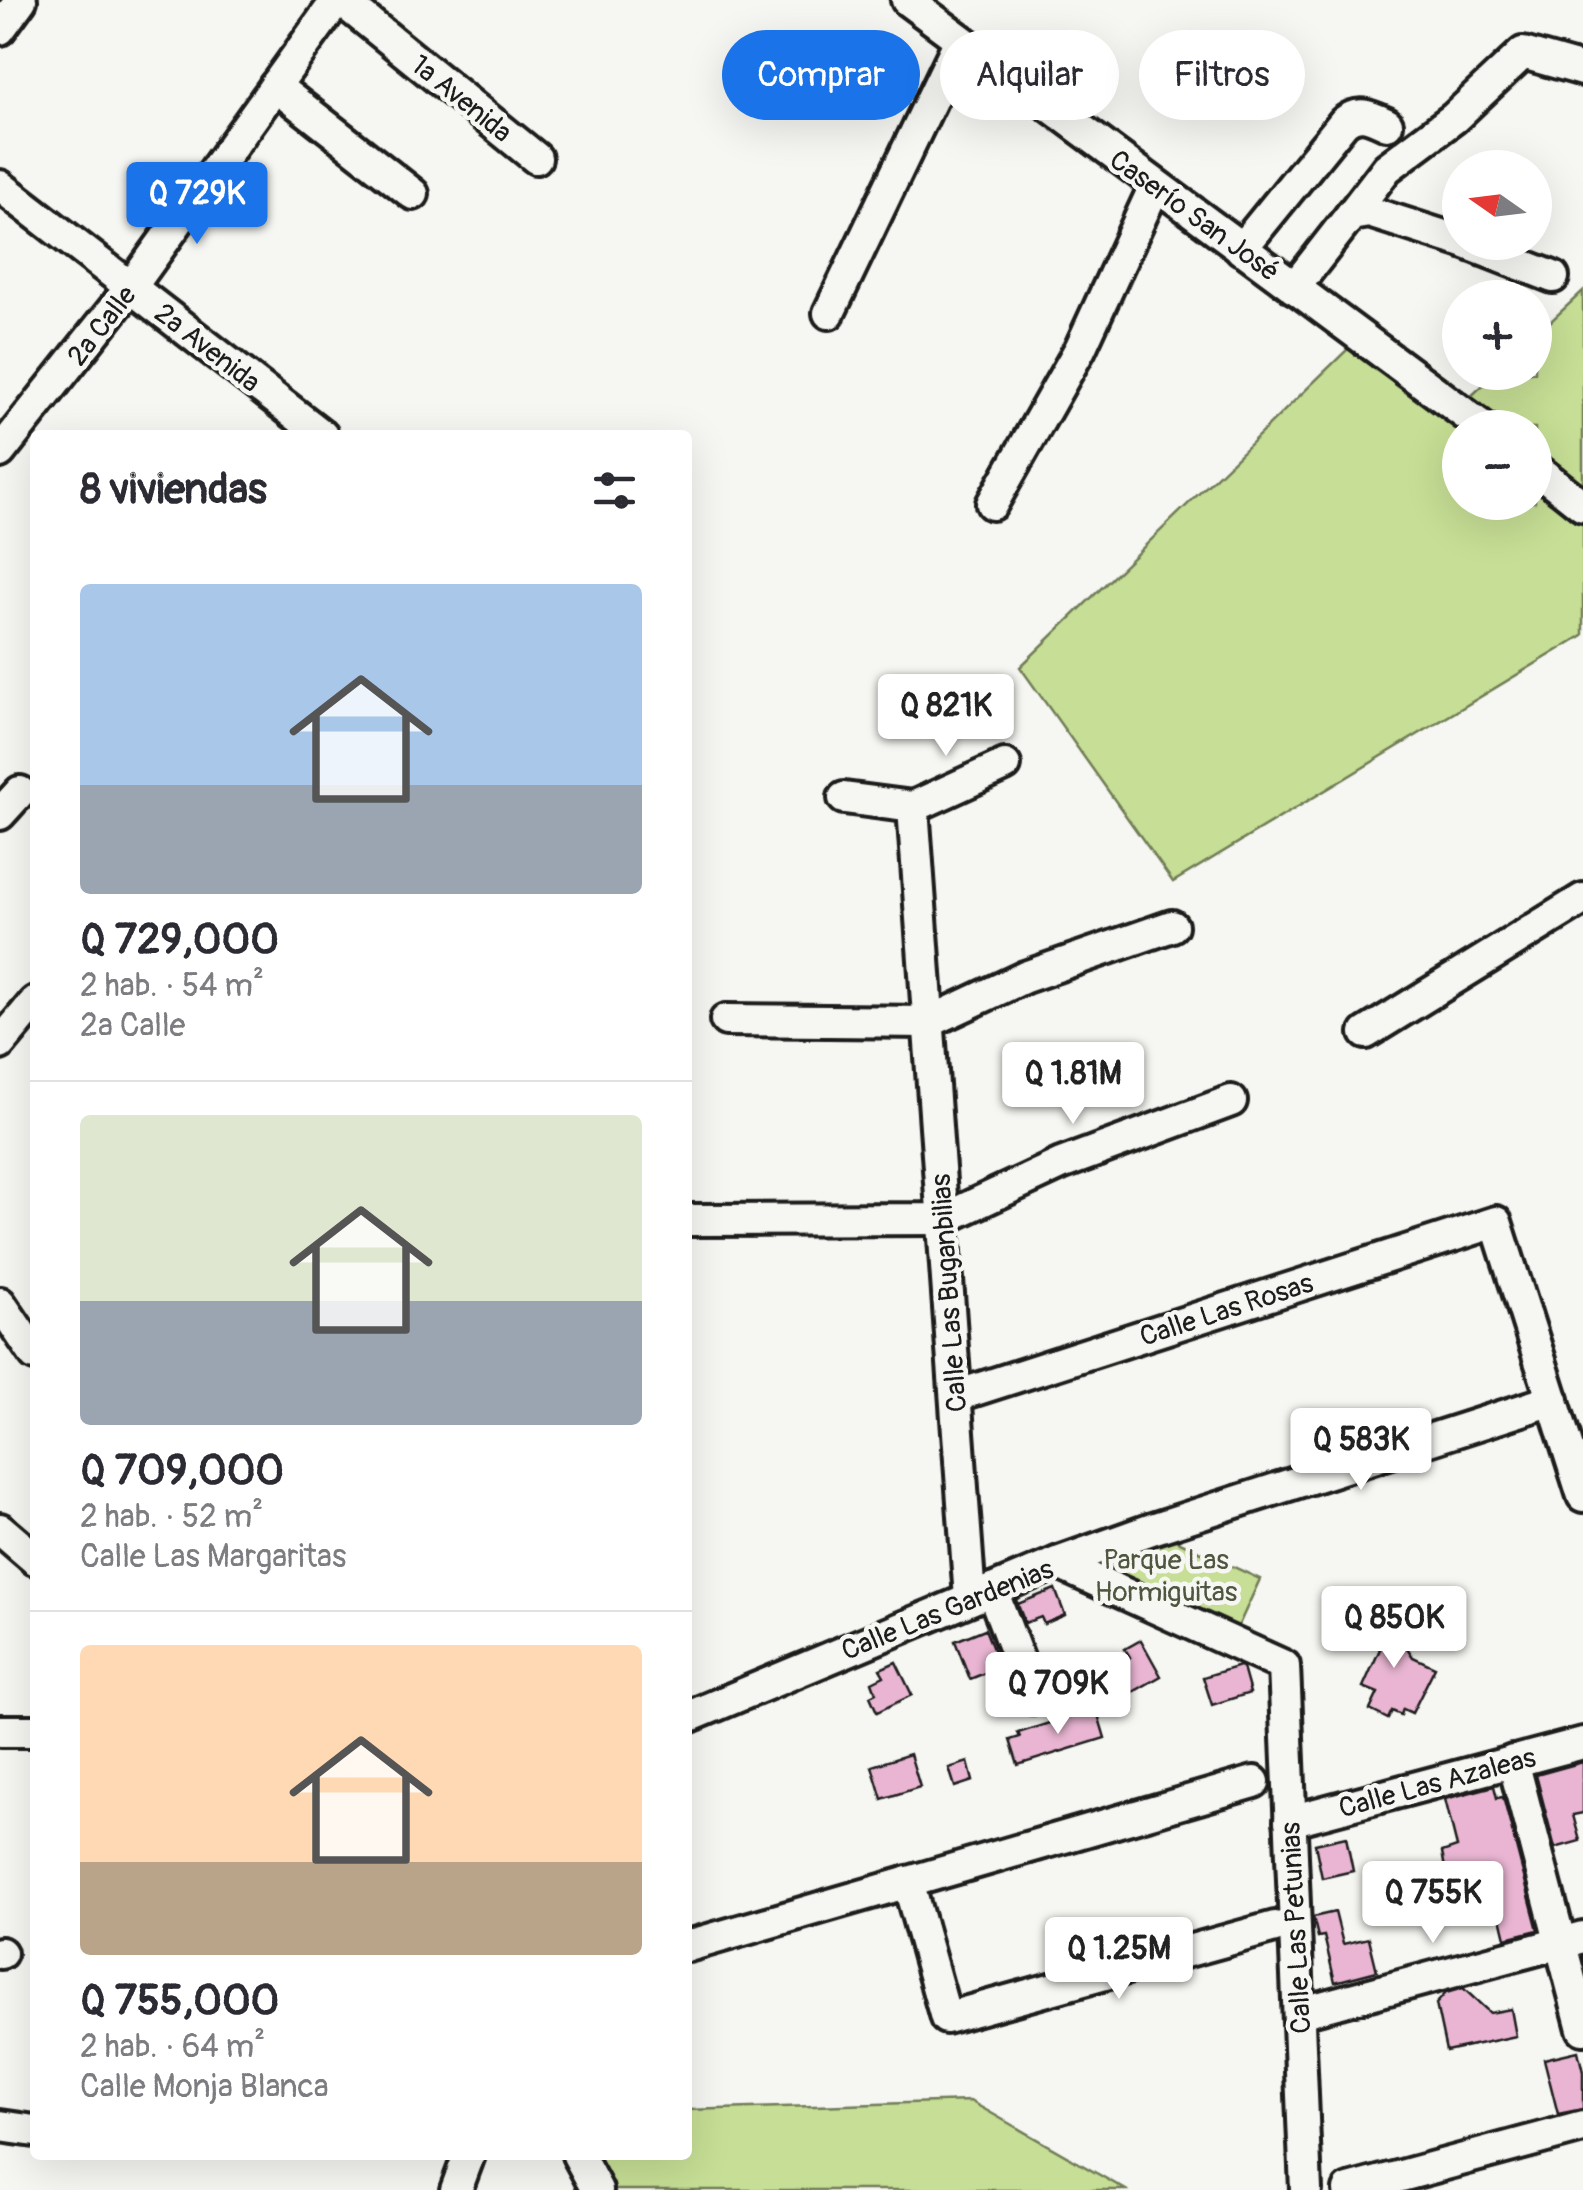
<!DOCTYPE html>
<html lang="es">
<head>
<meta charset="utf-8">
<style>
	:root { --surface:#fff; --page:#f7f7f7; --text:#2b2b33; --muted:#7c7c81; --line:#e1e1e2; --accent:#1a73e8 }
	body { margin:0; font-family:Pangolin,sans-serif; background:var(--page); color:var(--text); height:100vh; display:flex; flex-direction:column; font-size:38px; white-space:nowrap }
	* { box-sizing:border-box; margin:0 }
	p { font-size:32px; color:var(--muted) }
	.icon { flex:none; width:55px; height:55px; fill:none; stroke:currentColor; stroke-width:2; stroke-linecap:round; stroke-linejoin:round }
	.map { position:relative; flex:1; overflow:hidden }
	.drawer { position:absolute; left:30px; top:430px; width:662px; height:1730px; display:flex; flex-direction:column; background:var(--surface); border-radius:10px; box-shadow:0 10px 40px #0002 }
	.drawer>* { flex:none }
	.hud { position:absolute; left:722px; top:30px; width:710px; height:90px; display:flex; gap:20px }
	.needle { width:65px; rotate:284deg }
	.controls { position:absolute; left:1442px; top:150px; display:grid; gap:20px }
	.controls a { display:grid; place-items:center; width:110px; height:110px; border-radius:50%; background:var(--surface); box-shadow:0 10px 40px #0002; font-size:50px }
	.price { position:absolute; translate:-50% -85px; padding:0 22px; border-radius:10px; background:#fff; color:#222; font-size:32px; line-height:65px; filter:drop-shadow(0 2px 5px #0008) }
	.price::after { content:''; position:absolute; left:50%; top:60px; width:30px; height:22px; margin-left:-15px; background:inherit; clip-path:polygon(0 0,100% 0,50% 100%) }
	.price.selected { background:var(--accent); color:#fff }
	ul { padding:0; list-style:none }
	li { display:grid; align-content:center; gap:20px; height:530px; padding:0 50px }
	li+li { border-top:2px solid var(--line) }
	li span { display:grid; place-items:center; height:310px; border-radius:10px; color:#555 }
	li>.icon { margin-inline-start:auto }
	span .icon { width:180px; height:180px; fill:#fffc; stroke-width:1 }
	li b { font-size:42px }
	h2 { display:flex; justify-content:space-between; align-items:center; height:120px; padding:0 50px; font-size:42px }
	.chip { padding:0 35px; border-radius:45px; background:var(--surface); box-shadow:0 10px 40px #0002; font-size:35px; line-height:90px }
	.chip.selected { background:var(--accent); color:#fff }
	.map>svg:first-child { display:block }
	.green { fill:#c6de95; stroke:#717d58; stroke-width:2.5 }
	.building { fill:#e9b5d2; stroke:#1c1c1c; stroke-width:2.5 }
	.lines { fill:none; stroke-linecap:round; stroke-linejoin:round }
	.minor-casing { stroke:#1c1c1c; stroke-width:38 }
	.minor { stroke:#f6f6f2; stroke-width:30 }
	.labels { text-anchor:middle; stroke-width:9; stroke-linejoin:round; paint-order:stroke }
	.street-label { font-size:28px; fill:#1c1c1c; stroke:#f6f6f2 }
	.park-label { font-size:28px; fill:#4f5640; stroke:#f6f6f2 }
</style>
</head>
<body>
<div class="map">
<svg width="1583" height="2190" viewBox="0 0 1583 2190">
	<rect width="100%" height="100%" fill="#f6f6f2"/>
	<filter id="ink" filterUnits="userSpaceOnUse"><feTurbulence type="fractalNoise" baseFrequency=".01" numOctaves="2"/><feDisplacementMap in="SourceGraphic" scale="20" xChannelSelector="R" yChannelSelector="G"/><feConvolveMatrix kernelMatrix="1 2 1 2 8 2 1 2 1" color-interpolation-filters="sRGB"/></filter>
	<g filter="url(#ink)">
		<g class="green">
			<path d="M 1583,291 L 1583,489 L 1535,452 L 1535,428 L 1504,427 L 1467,400 L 1496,373 L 1535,372 L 1535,336 Z"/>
			<path d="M 1351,346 L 1460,430 L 1460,502 L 1535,502 L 1535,488 L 1583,525 L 1583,635 L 1173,882 L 1020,667 Z"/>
			<path d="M 1152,1529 L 1260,1579 L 1231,1642 L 1057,1563 Z"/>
			<path d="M 970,2101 L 1126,2190 L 609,2190 L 590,2155 L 688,2155 L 688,2110 Z"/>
		</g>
		<g class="building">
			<path d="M 1055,1589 L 1065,1615 L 1044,1624 L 1041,1617 L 1025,1623 L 1016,1600 L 1018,1604 Z"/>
			<path d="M 1383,1610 L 1413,1657 L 1435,1667 L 1412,1713 L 1403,1709 L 1401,1715 L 1392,1711 L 1388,1719 L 1370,1710 L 1378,1693 L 1363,1687 L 1380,1649 L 1363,1623 Z"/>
			<path d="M 985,1629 L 1000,1667 L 970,1679 L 955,1641 Z"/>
			<path d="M 1141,1640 L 1161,1676 L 1126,1696 L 1111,1669 L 1130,1657 L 1125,1649 Z"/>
			<path d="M 896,1662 L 912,1695 L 877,1712 L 870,1696 L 876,1693 L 872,1682 L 884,1676 L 880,1669 Z"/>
			<path d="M 1239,1666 L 1243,1668 L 1250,1693 L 1212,1705 L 1203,1677 Z"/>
			<path d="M 1096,1708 L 1105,1738 L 1018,1765 L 1010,1740 L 1020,1737 L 1018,1733 Z"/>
			<path d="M 910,1754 L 920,1787 L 882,1799 L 872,1766 Z"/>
			<path d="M 968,1762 L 973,1781 L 955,1787 L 949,1768 Z"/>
			<path d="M 1583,1762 L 1583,1813 L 1573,1815 L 1580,1841 L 1555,1848 L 1536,1775 Z"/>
			<path d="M 1494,1786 L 1497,1798 L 1503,1797 L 1538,1930 L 1506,1938 L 1499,1909 L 1468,1918 L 1464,1902 L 1452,1906 L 1442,1852 L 1457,1847 L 1445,1799 Z"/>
			<path d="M 1346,1837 L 1353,1871 L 1322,1878 L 1315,1844 Z"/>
			<path d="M 1335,1912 L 1343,1944 L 1369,1938 L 1377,1971 L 1335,1982 L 1324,1936 L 1318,1937 L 1313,1917 Z"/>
			<path d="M 1463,1988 L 1490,2013 L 1511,2009 L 1516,2036 L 1446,2051 L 1436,2004 L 1446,1993 Z"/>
			<path d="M 1578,2051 L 1583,2072 L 1583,2109 L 1558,2114 L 1544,2059 Z"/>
		</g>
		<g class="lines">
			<g class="minor-casing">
				<g id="minor">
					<path d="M 341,0 L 536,158"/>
					<path d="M 907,0 L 1484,428"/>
					<path d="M 0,29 L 21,0"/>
					<path d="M 275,86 L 413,194"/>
					<path d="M 0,186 L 322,435"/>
					<path d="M 1351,215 L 1387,168 L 1454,118 L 1523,53 L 1583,70"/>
					<path d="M 1463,242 L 1553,277"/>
					<path d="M 1241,249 L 1344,122 C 1359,110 1370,116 1387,124"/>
					<path d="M 1294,288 L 1351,215 L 1369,212 L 1460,241"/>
					<path d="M 829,313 L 960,40"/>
					<path d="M 0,452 L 131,287 L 337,0"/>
					<path d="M 1535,468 L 1583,506"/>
					<path d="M 992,504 L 1080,349 L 1155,186"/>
					<path d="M 844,798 L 913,807"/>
					<path d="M 913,807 L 970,1599"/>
					<path d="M 913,807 L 1005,765"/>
					<path d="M 0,814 L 20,792"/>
					<path d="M 726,1020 L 929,1022 L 1025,977 L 1172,926"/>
					<path d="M 1366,1033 L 1583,899"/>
					<path d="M 0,1044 L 35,1002"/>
					<path d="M 688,1220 L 943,1219 L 1061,1164 L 1231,1101"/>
					<path d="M 0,1303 L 35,1355"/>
					<path d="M 956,1396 L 1496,1222 L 1583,1496"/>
					<path d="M 0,1529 L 35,1559"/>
					<path d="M 1057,1563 L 1284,1666 L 1306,2190"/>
					<path d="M 992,1590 L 1033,1698"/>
					<path d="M 688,1717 L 1057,1563 L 1152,1529 L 1553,1400"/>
					<path d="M 0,1731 L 35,1731"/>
					<path d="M 1513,1761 L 1583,2029"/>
					<path d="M 1290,1821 L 1583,1743"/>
					<path d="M 908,1882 L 946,2018 L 1275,1927"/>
					<path d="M 688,1946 L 1254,1782"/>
					<path d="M 0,1953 L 1,1953"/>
					<path d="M 1299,2013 L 1583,1937"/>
					<path d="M 0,2126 L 35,2131"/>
					<path d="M 578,2155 L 597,2190"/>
					<path d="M 456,2190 L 469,2155"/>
					<path d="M 1349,2190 L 1583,2127"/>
				</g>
			</g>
			<use href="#minor" class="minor"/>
		</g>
	</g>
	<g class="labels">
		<g class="street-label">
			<text transform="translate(462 98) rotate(39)" y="10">1a Avenida</text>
			<text transform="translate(1195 215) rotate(36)" y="10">Caserío San José</text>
			<text transform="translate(101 325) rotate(-52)" y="10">2a Calle</text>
			<text transform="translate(208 347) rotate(38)" y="10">2a Avenida</text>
			<text transform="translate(948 1293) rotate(-94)" y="10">Calle Las Buganbilias</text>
			<text transform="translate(1226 1309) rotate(-18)" y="10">Calle Las Rosas</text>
			<text transform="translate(947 1609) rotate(-22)" y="10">Calle Las Gardenias</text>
			<text transform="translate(1437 1782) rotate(-15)" y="10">Calle Las Azaleas</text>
			<text transform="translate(1295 1928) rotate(-93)" y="10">Calle Las Petunias</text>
		</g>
		<g class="park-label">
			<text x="1166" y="1569">Parque Las<tspan x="1166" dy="32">Hormiguitas</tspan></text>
		</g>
	</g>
</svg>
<div class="controls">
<a><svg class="needle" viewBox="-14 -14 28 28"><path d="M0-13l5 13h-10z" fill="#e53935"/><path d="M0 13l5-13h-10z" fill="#7c7c81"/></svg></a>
<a>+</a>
<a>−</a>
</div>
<b class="price selected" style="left:197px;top:247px">Q 729K</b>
<b class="price" style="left:946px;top:759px">Q 821K</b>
<b class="price" style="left:1073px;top:1127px">Q 1.81M</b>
<b class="price" style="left:1361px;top:1493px">Q 583K</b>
<b class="price" style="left:1394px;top:1671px">Q 850K</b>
<b class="price" style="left:1058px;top:1737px">Q 709K</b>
<b class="price" style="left:1433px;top:1946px">Q 755K</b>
<b class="price" style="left:1119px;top:2002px">Q 1.25M</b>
<div class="hud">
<a class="chip selected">Comprar</a>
<a class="chip">Alquilar</a>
<a class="chip">Filtros</a>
</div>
<section class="drawer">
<h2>8 viviendas<svg class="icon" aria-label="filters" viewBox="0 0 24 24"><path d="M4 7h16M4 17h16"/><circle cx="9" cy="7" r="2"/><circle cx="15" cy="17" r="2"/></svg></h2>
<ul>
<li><span style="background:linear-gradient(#a9c7e8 65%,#9aa5b1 0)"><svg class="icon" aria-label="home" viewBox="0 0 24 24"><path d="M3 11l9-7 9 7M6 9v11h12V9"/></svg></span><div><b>Q 729,000</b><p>2 hab. · 54 m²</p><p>2a Calle</p></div></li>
<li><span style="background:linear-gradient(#dfe7d0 60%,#9aa5b1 0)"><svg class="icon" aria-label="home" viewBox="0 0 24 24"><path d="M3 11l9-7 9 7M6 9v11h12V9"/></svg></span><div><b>Q 709,000</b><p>2 hab. · 52 m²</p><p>Calle Las Margaritas</p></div></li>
<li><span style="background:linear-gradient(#ffd9b3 70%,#b9a48a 0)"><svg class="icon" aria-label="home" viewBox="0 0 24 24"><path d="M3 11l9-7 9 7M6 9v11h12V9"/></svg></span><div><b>Q 755,000</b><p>2 hab. · 64 m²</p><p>Calle Monja Blanca</p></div></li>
</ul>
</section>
</div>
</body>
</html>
